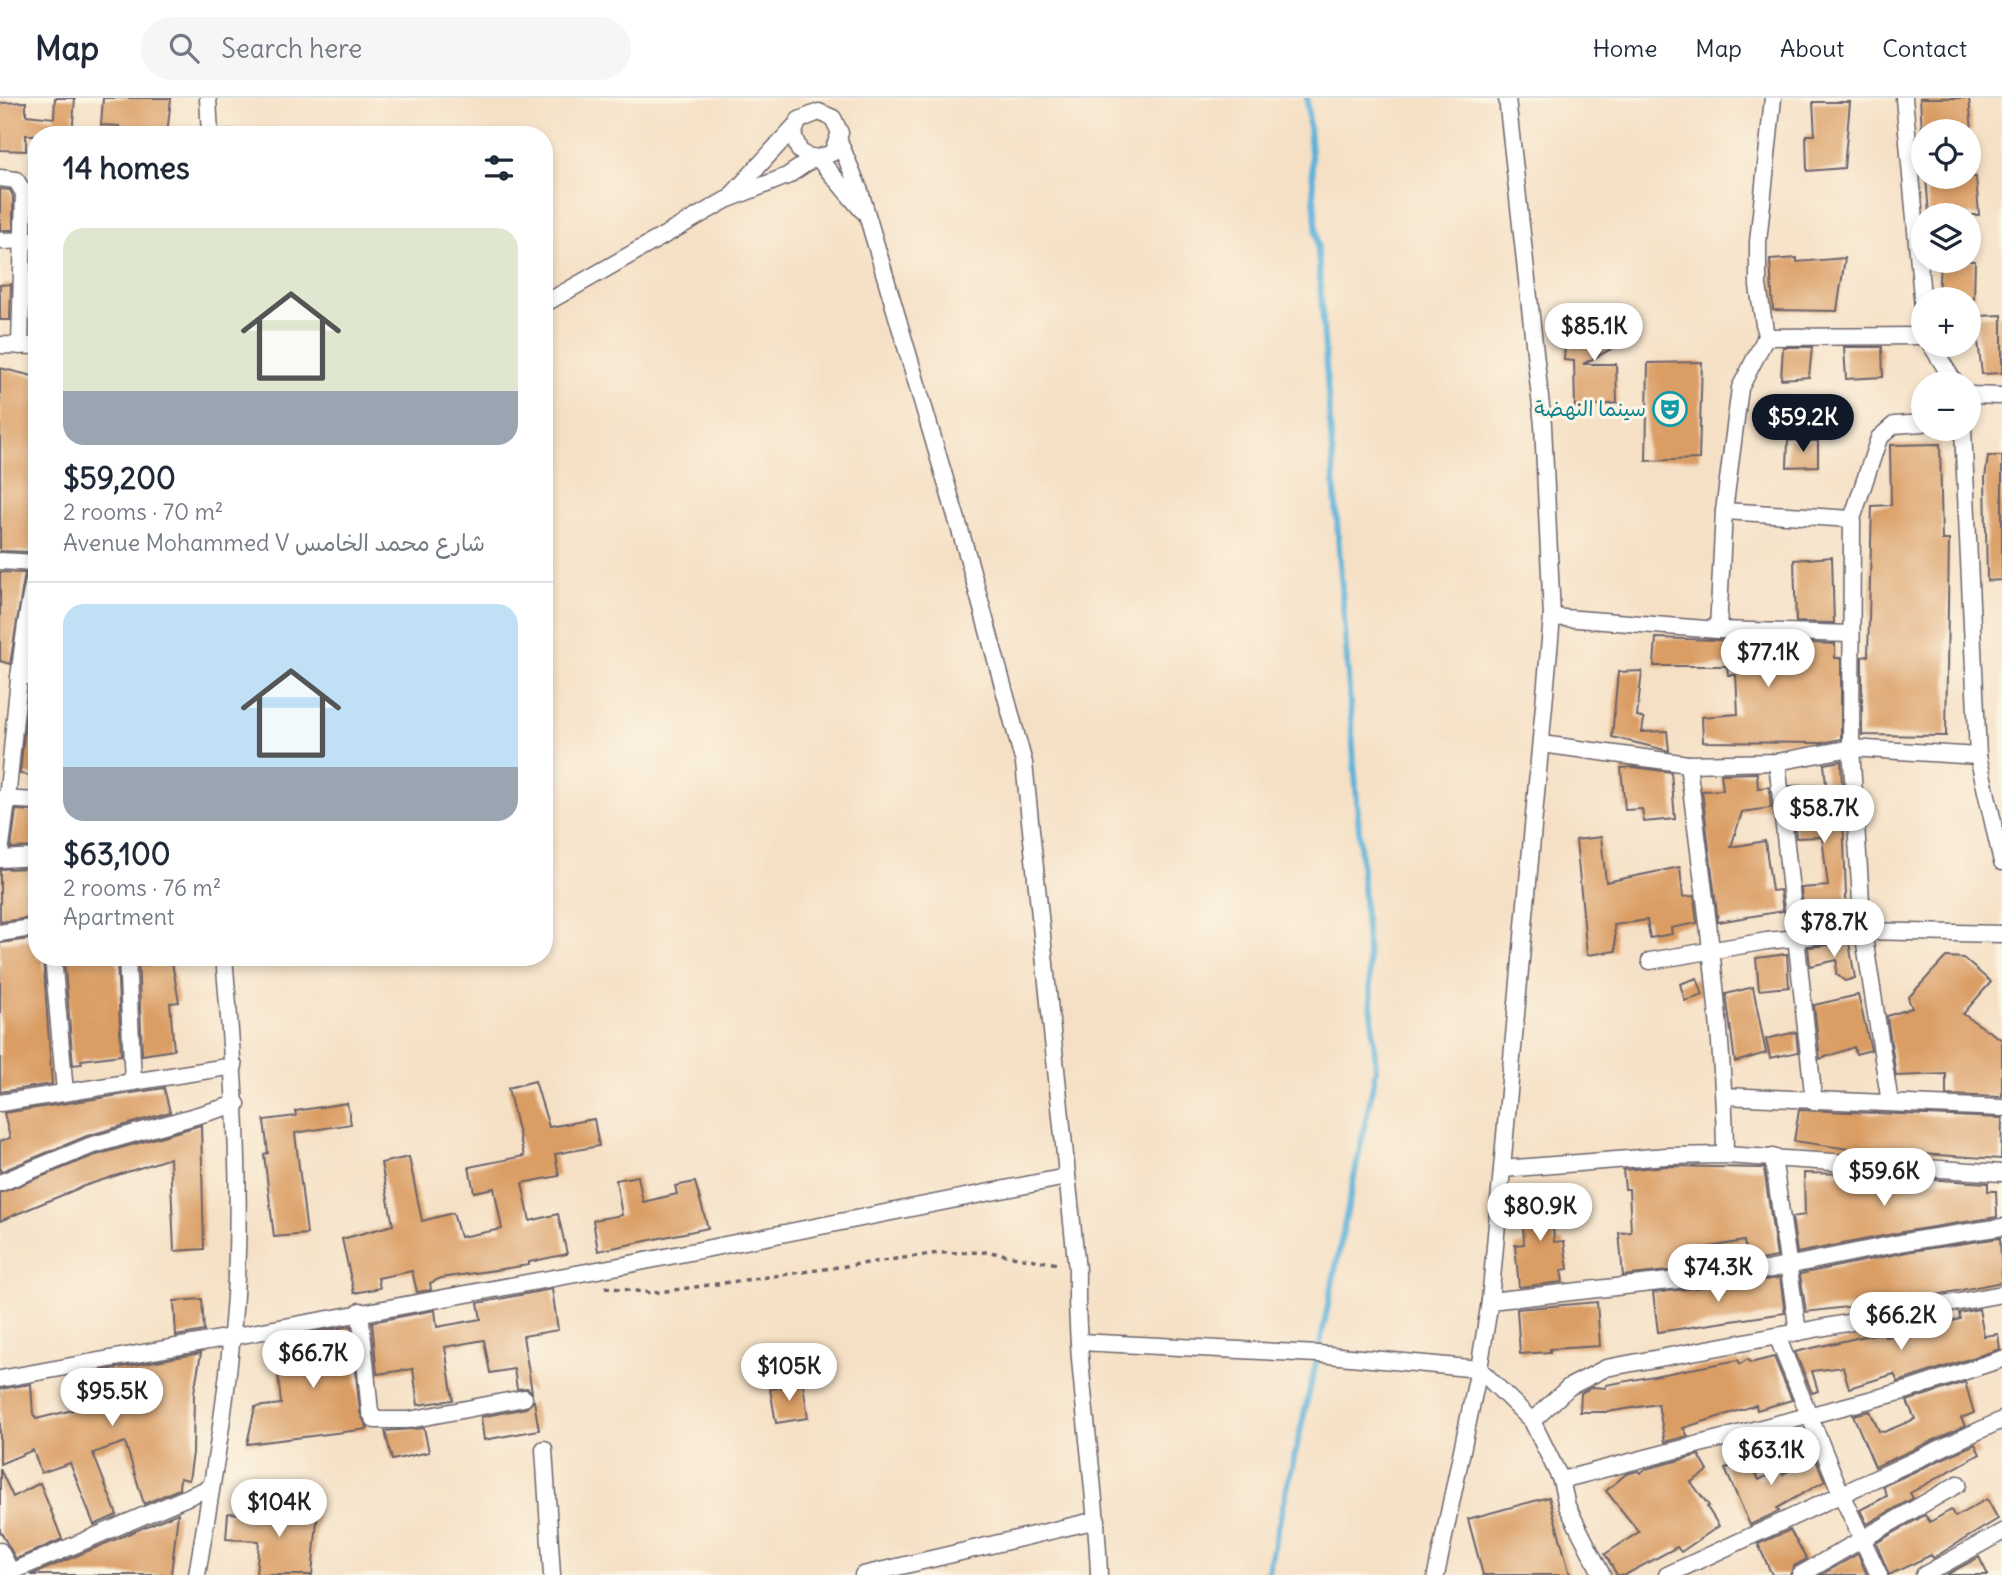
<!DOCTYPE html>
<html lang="en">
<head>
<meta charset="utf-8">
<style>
	:root { --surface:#fff; --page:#f6f6f7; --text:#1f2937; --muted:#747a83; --line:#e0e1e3; --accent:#111827 }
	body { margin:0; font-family:Delius,"Playpen Sans Arabic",sans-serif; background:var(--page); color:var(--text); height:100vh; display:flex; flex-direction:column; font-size:26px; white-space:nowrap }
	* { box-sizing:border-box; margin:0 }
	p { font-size:23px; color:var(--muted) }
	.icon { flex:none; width:38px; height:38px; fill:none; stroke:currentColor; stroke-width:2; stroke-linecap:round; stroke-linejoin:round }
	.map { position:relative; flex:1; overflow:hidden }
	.panel { position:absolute; left:28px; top:28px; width:525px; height:840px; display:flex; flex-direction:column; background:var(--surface); border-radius:28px; box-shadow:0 4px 10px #0003 }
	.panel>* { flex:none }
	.controls { position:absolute; left:1911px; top:21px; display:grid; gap:14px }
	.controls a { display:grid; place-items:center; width:70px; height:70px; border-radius:50%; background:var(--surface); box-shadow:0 4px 10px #0003; font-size:35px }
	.price { position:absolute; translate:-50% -60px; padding:0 16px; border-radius:24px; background:#fff; color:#222; font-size:23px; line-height:46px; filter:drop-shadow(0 2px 4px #0008) }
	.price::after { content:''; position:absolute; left:50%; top:42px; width:21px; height:16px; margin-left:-10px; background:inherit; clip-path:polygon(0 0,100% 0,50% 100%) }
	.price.current { background:var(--accent); color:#fff }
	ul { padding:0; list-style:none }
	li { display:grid; align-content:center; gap:14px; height:371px; padding:0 35px }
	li+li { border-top:2px solid var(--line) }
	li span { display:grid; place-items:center; height:217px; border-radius:21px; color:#555 }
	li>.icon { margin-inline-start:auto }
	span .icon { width:126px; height:126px; fill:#fffc; stroke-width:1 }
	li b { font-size:30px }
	h2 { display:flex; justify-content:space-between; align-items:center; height:84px; padding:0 35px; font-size:30px }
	header { display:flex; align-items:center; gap:42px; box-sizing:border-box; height:98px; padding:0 35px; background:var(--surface); border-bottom:2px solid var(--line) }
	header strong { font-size:33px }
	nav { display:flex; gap:38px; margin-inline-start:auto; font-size:24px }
	.search { width:490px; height:63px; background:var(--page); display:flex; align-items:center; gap:18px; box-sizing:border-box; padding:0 24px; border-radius:38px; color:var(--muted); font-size:26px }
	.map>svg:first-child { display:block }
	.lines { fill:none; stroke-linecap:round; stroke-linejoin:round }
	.stream { stroke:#5db2d9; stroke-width:6 }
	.building { fill:#da9d63 }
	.minor-casing { stroke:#6c646b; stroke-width:19 }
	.path { stroke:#6c646b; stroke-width:3.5; stroke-dasharray:5 5; stroke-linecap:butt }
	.minor { stroke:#fff; stroke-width:16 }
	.labels { text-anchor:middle; stroke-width:6; stroke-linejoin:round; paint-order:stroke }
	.culture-label { font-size:21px; fill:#0d838f; stroke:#fcf5e5; text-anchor:end }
</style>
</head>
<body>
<header>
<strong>Map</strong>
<div class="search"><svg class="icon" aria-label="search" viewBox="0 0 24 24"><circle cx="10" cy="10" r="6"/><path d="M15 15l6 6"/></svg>Search here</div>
<nav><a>Home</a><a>Map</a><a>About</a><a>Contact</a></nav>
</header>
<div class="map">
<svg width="2002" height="1477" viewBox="0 0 2002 1477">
	<rect width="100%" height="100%" fill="#fcf5e5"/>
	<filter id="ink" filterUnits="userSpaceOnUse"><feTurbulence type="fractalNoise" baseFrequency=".0143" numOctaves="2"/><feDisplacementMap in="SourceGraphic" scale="14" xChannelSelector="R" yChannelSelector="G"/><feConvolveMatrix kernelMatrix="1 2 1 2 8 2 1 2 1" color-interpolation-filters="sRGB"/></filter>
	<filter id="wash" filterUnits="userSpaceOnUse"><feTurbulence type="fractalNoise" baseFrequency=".00686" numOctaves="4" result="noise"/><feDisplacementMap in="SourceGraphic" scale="28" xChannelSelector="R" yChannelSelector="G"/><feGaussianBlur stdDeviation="1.57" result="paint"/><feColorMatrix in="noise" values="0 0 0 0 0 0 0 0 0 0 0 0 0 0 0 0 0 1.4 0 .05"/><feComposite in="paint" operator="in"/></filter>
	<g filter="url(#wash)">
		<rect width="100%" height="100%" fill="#f5e0c5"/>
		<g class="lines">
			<path class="stream" d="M 1267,1477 L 1318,1256 L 1376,972 L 1307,0"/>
		</g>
		<g id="blocks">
			<g class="building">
				<path d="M 55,0 L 75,0 L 72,37 L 26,37 L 26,53 L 0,52 L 0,5 L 26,4 L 26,17 L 54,20 Z"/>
				<path d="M 103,0 L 171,0 L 167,37 L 118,37 L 119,28 L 101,27 Z"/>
				<path d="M 1920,0 L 1969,0 L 1972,33 L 1922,33 Z"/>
				<path d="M 1813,4 L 1850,4 L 1844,70 L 1807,73 L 1806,37 L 1815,37 Z"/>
				<path d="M 1926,79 L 1976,79 L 1979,117 L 1929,117 Z"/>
				<path d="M 0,91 L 10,92 L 13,98 L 13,132 L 0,132 Z"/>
				<path d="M 1797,160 L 1797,164 L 1845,160 L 1837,213 L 1773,212 L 1770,162 Z"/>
				<path d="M 1940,163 L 1975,163 L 1974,201 L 1938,201 Z"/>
				<path d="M 11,186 L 10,222 L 0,222 L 0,187 Z"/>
				<path d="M 2002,217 L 2002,275 L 1982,276 L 1977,235 L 1979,218 Z"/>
				<path d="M 1601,226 L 1631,227 L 1630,241 L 1583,266 L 1616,266 L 1617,305 L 1575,310 L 1574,263 L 1564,262 L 1566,234 L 1573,229 L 1598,231 Z"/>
				<path d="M 1783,249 L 1812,249 L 1809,279 L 1781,281 Z"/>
				<path d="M 1844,249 L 1882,249 L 1883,279 L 1846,281 Z"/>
				<path d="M 1702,264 L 1699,361 L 1646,363 L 1648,265 Z"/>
				<path d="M 0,270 L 37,279 L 37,424 L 30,454 L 0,453 Z"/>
				<path d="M 1788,342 L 1818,343 L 1818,368 L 1787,369 Z"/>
				<path d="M 1940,346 L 1942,442 L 1949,442 L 1946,638 L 1862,637 L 1862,559 L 1868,558 L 1872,408 L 1891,407 L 1890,347 Z"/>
				<path d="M 1988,358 L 2002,358 L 2002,482 L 1987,483 L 1985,380 Z"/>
				<path d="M 1832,459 L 1834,525 L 1796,524 L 1794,462 Z"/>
				<path d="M 0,474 L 25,475 L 10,566 L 0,563 Z"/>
				<path d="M 1656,540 L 1835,546 L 1835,560 L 1841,560 L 1841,641 L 1822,645 L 1703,644 L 1702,619 L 1738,616 L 1736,577 L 1728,577 L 1727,568 L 1654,568 Z"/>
				<path d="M 1642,573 L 1637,618 L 1644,621 L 1642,634 L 1667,633 L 1669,653 L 1612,639 L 1618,574 Z"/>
				<path d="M 27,605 L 37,606 L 37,678 L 20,676 Z"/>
				<path d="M 1841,663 L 1847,824 L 1805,828 L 1801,790 L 1828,788 L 1822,739 L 1796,740 L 1790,688 L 1826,687 L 1824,666 Z"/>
				<path d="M 1633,669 L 1671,674 L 1675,721 L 1644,724 L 1642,711 L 1625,712 L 1621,670 Z"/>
				<path d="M 1757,675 L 1758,690 L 1769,689 L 1771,710 L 1742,714 L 1731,749 L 1765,743 L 1772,793 L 1780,792 L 1783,813 L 1718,824 L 1702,693 L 1723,692 L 1721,676 Z"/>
				<path d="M 16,712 L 37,713 L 37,749 L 11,750 Z"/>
				<path d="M 1601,739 L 1606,784 L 1680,769 L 1683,799 L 1694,798 L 1697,825 L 1671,830 L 1672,836 L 1650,840 L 1647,822 L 1614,827 L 1616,853 L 1587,857 L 1576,742 Z"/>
				<path d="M 37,770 L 37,819 L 0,824 L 0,771 Z"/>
				<path d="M 37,840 L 37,860 L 43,859 L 52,986 L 0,994 L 0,845 Z"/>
				<path d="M 1849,845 L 1855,880 L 1845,883 L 1836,876 L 1837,862 L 1810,868 L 1808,849 Z"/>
				<path d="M 1787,856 L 1789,889 L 1759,892 L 1756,860 Z"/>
				<path d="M 64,859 L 117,859 L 121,957 L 81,962 L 82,966 L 73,967 Z"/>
				<path d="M 138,859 L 171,859 L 179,904 L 170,905 L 174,952 L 142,957 Z"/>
				<path d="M 1946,859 L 1963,860 L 1991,884 L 1963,916 L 2002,942 L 2002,999 L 1946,997 L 1946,976 L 1896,978 L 1887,918 L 1912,910 L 1908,900 Z"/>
				<path d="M 1697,880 L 1703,897 L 1685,903 L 1680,886 Z"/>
				<path d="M 1753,889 L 1766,955 L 1735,964 L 1726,896 Z"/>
				<path d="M 1858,897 L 1871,952 L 1856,956 L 1854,949 L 1820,961 L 1814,907 Z"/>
				<path d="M 1796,934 L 1798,954 L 1770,960 L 1766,941 Z"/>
				<path d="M 535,983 L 549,1029 L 594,1021 L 599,1048 L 555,1056 L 559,1078 L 522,1085 L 530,1123 L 558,1116 L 567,1156 L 529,1164 L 529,1167 L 441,1180 L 430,1185 L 431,1192 L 417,1194 L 412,1173 L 378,1180 L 380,1190 L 354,1195 L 342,1141 L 393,1127 L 381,1065 L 409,1059 L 422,1123 L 453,1115 L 460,1139 L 502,1131 L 494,1090 L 474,1094 L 469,1069 L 524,1058 L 508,990 Z"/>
				<path d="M 164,990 L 170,1014 L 87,1038 L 0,1074 L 0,1043 L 10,1040 L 4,1015 Z"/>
				<path d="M 347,1005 L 351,1026 L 295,1035 L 307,1136 L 274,1139 L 264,1056 L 268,1055 L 264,1022 L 296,1018 L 295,1013 Z"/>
				<path d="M 1799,1012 L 2002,1020 L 2001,1061 L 1856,1052 L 1794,1043 Z"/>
				<path d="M 201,1027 L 204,1151 L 174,1153 L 170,1060 L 84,1088 L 0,1123 L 0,1095 L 93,1058 Z"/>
				<path d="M 1667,1068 L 1764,1070 L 1777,1159 L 1748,1164 L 1744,1143 L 1692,1152 L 1694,1170 L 1623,1178 L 1619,1135 L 1631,1134 L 1629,1091 L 1625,1091 L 1623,1072 Z"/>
				<path d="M 1804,1075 L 1850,1076 L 1850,1083 L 1909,1080 L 1988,1085 L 1988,1093 L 1996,1093 L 1997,1119 L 1908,1133 L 1797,1155 L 1792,1119 L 1805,1117 Z"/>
				<path d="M 638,1078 L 643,1104 L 677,1096 L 675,1088 L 695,1084 L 708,1130 L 598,1153 L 593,1122 L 622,1117 L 616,1082 Z"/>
				<path d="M 1551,1089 L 1554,1144 L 1564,1143 L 1568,1171 L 1561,1172 L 1563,1184 L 1519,1189 L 1515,1147 L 1524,1146 L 1522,1104 L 1530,1103 L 1530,1090 Z"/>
				<path d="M 2000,1140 L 2002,1184 L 1881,1208 L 1880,1205 L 1806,1214 L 1800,1176 L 1912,1153 Z"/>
				<path d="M 1780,1180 L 1785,1215 L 1658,1234 L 1653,1195 Z"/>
				<path d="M 552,1191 L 558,1232 L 523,1238 L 532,1294 L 527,1290 L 517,1291 L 514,1271 L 490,1275 L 484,1242 L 445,1249 L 453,1302 L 418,1307 L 413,1271 L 377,1276 L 372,1224 L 435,1212 L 437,1229 L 481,1221 L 478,1205 Z"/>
				<path d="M 202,1201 L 204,1233 L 176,1238 L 174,1203 Z"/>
				<path d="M 1597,1204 L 1600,1248 L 1550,1251 L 1550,1254 L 1520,1256 L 1517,1211 Z"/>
				<path d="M 1979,1211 L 1984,1238 L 1998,1236 L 2000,1251 L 1898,1284 L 1894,1276 L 1849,1290 L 1843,1269 L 1812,1273 L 1818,1293 L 1812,1295 L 1795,1254 L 1883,1234 L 1885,1239 L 1909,1234 L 1960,1221 L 1959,1215 Z"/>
				<path d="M 351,1228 L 360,1315 L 368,1331 L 247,1346 L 255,1309 L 281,1306 L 278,1274 L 283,1274 L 281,1240 Z"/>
				<path d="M 201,1255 L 194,1294 L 193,1355 L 189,1382 L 180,1380 L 179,1391 L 144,1406 L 125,1344 L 93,1355 L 117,1417 L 94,1427 L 70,1365 L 41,1375 L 33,1352 L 0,1366 L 0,1291 L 31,1286 L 33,1316 L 36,1321 L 81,1310 L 78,1277 Z"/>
				<path d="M 1774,1259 L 1792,1302 L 1757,1312 L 1756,1307 L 1683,1330 L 1688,1338 L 1665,1344 L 1658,1306 L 1607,1314 L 1580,1314 L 1581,1295 L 1592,1289 L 1606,1290 L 1606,1287 L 1738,1262 L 1740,1266 L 1748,1261 L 1750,1265 Z"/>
				<path d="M 1965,1284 L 1974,1315 L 1961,1320 L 1965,1328 L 1875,1369 L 1853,1317 L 1870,1313 L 1879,1333 L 1884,1334 L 1915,1321 L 1907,1303 Z"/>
				<path d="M 803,1286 L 808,1320 L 776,1325 L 770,1291 Z"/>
				<path d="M 534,1303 L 539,1332 L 484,1342 L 481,1319 L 526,1310 Z"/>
				<path d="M 424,1330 L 429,1354 L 392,1362 L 385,1333 Z"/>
				<path d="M 1975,1346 L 1980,1356 L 1910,1395 L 1913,1400 L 1867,1426 L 1860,1412 L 1887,1398 L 1883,1388 Z"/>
				<path d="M 1699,1357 L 1708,1373 L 1691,1384 L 1709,1408 L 1707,1409 L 1719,1428 L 1681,1454 L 1677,1449 L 1625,1477 L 1617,1477 L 1605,1456 L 1639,1434 L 1606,1393 L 1626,1376 L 1638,1373 L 1640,1375 L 1646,1371 Z"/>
				<path d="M 1748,1360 L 1759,1382 L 1780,1371 L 1783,1376 L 1815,1360 L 1825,1383 L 1777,1410 L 1779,1413 L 1750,1427 L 1725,1371 Z"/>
				<path d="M 0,1371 L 13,1399 L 40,1385 L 62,1441 L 16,1461 L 0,1433 Z"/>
				<path d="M 1549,1399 L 1570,1477 L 1483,1477 L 1468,1421 Z"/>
				<path d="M 1987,1401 L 1998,1421 L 1933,1460 L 1931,1457 L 1889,1477 L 1876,1445 L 1925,1417 L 1930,1424 L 1951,1412 L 1955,1419 Z"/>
				<path d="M 262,1407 L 318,1412 L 312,1477 L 256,1477 L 259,1443 L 226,1441 L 228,1415 L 261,1417 Z"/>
				<path d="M 178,1415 L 171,1477 L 31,1477 Z"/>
				<path d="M 1790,1432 L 1807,1461 L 1794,1468 L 1790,1477 L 1772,1477 L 1758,1446 Z"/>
				<path d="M 1858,1456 L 1867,1477 L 1821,1477 Z"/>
				<path d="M 1979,1459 L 1988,1477 L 1946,1477 Z"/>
			</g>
		</g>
	</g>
	<g filter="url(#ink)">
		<use href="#blocks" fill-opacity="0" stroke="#6c646b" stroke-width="2"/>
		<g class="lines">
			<g class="minor-casing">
				<g id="minor">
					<path d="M 208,0 L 210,37"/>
					<path d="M 1773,0 L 1758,144 L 1758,188 L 1766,239 L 1740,290 L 1724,413 L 1852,421"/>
					<path d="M 1904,0 L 1923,210"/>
					<path d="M 839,43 L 860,93 L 968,459 L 1024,665 L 1077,1172 C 1075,1274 1096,1375 1099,1477"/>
					<path d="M 818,60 L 832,55 L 840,35 L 833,20 L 819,14 L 799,22 L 793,36 L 799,52 L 806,58 L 818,60 L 862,112"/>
					<path d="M 0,80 L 16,82 L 24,95 L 20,248"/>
					<path d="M 733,96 L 795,28"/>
					<path d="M 0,143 L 37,142"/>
					<path d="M 544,206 L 726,102 L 787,78 L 814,60"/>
					<path d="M 1766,239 L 1923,238"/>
					<path d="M 0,247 L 37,248"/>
					<path d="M 1931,247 L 1955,285"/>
					<path d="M 1969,297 L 2002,298"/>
					<path d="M 1963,331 L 1978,658 L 2002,764"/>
					<path d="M 0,463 L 37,465"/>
					<path d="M 1552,519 L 1718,532 L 1851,536"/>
					<path d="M 1718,532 L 1724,413"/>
					<path d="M 19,578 L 37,578"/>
					<path d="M 1542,646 L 1688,666 L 1777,664 L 1851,650 L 1978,658"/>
					<path d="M 1777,664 L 1814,1004"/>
					<path d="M 1688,666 C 1704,796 1724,926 1725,1057"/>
					<path d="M 0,701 L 37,703"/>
					<path d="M 0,754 C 15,659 15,563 37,469"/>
					<path d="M 0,761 L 37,759"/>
					<path d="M 0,835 L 37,829"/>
					<path d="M 53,859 L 65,994"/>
					<path d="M 127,859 L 133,984"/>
					<path d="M 1650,863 L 1767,843 L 1863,833 L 2002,836"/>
					<path d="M 1724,998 L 2002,1010"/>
					<path d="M 0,1005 L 234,968"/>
					<path d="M 1890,1005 L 1863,833 L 1851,650 L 1852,421 L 1879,340 L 1894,327 L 1923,325"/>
					<path d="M 1773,1059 L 1798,1234"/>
					<path d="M 1503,1071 L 1666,1058 L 1725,1057 L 2002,1075"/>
					<path d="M 0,1085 L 90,1048 L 237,1006"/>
					<path d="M 1490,1203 L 1767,1172 L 1910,1143 L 2002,1129"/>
					<path d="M 360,1213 L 370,1314 L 375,1322 L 409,1322 L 524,1300"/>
					<path d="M 1777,1238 L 1842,1398 L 1879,1477"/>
					<path d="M 1079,1244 L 1318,1256 L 1479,1271 L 1532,1323 L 1561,1382 L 1567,1408 L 1602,1477"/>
					<path d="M 0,1281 L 625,1167 L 1066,1079"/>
					<path d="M 1532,1323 L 1569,1289 L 1606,1270 L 2002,1196"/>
					<path d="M 544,1351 L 552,1477"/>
					<path d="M 1561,1382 L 1908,1292 L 2002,1261"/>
					<path d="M 0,1453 L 11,1474"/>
					<path d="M 4,1477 L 211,1389"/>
					<path d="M 197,1477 C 210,1397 225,1316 232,1235 C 244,1110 235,985 224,859"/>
					<path d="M 863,1477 L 1097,1422"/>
					<path d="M 1436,1477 L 1479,1271 L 1490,1203 L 1552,519 L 1543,327 L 1507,0"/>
					<path d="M 1667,1477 L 2002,1322"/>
					<path d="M 1800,1477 L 1958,1386"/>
					<path d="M 1924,1477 L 2002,1434"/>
				</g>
			</g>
			<g class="path">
				<path d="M 226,33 L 261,37"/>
				<path d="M 605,1189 L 652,1195 L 939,1155 L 989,1154 L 1058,1166"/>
			</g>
			<use href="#minor" class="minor"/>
		</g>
	</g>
	<defs>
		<g id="theatre-ring" transform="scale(1.75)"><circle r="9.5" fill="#fcf5e5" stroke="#0f9aa8" stroke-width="1.5"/><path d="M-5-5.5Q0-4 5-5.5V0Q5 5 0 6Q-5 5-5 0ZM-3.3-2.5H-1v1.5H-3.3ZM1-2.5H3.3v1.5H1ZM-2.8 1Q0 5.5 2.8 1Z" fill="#0f9aa8"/></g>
	</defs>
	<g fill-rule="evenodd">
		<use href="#theatre-ring" x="1670" y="311"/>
	</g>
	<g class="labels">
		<g class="culture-label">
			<text x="1646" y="318">سينما النهضة</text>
		</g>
	</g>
</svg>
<div class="controls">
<a><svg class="icon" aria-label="locate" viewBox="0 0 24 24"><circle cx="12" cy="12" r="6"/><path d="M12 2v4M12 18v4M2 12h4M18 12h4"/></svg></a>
<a><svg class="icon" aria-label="layers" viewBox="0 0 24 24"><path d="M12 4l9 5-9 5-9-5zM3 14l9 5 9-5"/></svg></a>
<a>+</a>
<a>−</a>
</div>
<b class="price" style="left:1594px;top:265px">$85.1K</b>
<b class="price current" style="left:1803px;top:356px">$59.2K</b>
<b class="price" style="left:1768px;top:591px">$77.1K</b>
<b class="price" style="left:1824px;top:747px">$58.7K</b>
<b class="price" style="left:1834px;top:861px">$78.7K</b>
<b class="price" style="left:1884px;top:1110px">$59.6K</b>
<b class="price" style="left:1540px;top:1145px">$80.9K</b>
<b class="price" style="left:1718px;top:1206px">$74.3K</b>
<b class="price" style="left:1901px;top:1254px">$66.2K</b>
<b class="price" style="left:313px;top:1292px">$66.7K</b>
<b class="price" style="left:789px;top:1305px">$105K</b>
<b class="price" style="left:112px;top:1330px">$95.5K</b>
<b class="price" style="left:1771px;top:1389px">$63.1K</b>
<b class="price" style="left:279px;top:1441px">$104K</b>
<section class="panel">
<h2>14 homes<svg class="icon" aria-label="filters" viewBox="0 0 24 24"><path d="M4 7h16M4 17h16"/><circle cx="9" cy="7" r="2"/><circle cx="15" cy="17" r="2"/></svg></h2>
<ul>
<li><span style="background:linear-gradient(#dfe7d0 75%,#9aa5b1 0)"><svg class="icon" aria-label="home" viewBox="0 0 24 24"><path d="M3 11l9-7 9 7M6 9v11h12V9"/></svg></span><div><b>$59,200</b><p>2 rooms · 70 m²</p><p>Avenue Mohammed V شارع محمد الخامس</p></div></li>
<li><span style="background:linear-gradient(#bfe0f5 75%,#9aa5b1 0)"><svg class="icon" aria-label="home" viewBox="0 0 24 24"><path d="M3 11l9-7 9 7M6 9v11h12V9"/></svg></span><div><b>$63,100</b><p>2 rooms · 76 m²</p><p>Apartment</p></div></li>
</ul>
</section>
</div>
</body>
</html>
